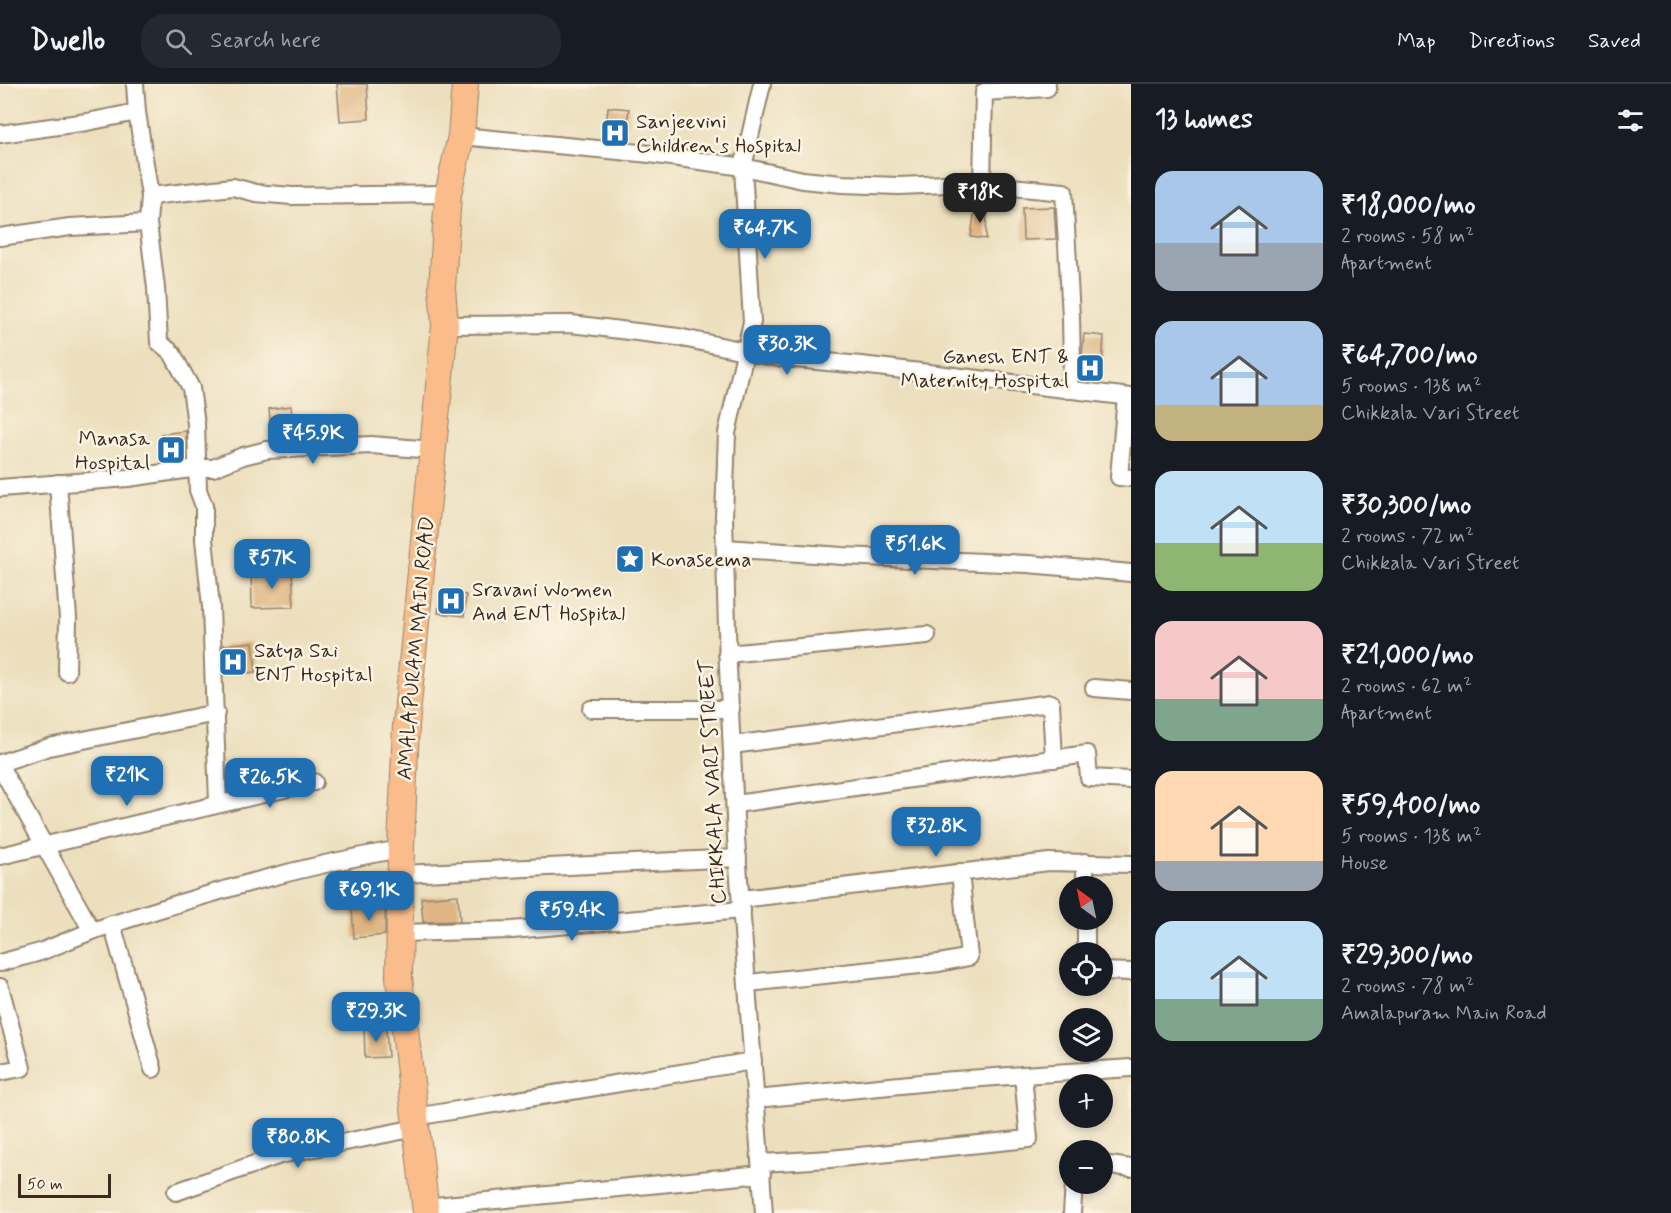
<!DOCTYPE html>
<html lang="en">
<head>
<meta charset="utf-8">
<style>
	:root { --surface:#171b24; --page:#242831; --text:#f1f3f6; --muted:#9ea1a6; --line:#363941; --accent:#1f6fb2 }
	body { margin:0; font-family:Mynerve,sans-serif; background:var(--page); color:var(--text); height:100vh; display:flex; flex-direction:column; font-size:22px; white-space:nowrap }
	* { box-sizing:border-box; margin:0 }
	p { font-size:20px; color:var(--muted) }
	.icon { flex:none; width:33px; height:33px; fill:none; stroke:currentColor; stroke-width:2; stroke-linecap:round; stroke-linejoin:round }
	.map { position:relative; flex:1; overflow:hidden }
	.panel { display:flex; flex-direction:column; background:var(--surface); width:540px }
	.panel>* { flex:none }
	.needle { width:39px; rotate:327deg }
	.tools { position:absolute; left:1059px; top:792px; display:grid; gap:12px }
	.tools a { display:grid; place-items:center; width:54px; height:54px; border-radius:50%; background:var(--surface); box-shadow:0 3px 9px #0003; font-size:30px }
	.scale { position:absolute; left:18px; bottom:15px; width:93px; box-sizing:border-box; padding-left:6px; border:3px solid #3b2a1e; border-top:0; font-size:16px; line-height:21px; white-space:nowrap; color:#3b2a1e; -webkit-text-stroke:4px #fcf5e5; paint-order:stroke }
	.price { position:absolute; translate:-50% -51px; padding:0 14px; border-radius:12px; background:var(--accent); color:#fff; font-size:20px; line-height:39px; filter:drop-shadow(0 2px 3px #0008) }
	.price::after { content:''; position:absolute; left:50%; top:36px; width:18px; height:14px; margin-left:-9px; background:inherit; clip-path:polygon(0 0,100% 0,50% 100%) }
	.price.on { background:#222; color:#fff }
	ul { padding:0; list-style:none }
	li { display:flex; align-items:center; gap:18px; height:150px; padding:0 24px }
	li span { display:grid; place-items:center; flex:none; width:168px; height:120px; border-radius:18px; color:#555 }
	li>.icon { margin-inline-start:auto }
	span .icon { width:72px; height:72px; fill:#fffc; stroke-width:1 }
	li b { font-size:26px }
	h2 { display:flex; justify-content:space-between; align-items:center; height:72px; padding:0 24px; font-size:26px }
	header { display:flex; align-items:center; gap:36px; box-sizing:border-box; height:84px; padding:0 30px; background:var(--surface); border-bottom:2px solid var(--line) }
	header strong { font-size:28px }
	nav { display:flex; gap:33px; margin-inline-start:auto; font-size:21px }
	.search { width:420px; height:54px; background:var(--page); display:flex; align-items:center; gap:15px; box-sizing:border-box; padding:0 21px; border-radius:24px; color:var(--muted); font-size:22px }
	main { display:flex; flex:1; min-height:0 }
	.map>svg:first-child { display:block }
	.building { fill:#dfb683 }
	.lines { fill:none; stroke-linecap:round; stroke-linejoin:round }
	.minor-casing { stroke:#94846e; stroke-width:20 }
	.highway-casing { stroke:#94846e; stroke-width:28 }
	.minor { stroke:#fff; stroke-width:16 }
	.highway { stroke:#f9bc8a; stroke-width:26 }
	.labels { text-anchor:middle; stroke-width:5; stroke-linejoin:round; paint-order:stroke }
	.poi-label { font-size:21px; fill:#3b2a1e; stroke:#fcf5e5; text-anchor:start }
	.street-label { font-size:21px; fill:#3b2a1e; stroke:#fcf5e5 }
</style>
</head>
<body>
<header>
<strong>Dwello</strong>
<div class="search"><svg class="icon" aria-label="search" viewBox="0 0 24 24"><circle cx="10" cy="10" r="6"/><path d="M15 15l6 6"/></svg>Search here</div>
<nav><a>Map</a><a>Directions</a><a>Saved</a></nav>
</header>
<main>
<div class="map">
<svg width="1131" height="1129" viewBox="0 0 1131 1129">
	<rect width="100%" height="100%" fill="#fcf5e5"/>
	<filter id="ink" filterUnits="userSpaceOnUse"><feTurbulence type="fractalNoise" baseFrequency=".0167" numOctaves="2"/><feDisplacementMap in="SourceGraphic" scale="12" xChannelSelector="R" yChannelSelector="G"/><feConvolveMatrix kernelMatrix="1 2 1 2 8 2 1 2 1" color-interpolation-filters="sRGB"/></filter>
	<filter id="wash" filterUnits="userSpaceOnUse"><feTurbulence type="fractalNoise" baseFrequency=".008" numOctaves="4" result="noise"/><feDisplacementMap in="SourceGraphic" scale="24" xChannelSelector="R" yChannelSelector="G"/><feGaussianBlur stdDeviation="1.35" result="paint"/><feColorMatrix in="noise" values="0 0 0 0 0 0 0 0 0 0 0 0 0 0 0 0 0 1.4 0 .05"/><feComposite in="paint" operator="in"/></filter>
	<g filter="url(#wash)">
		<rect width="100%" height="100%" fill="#ecdfbd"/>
		<g id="blocks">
			<g class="building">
				<path d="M 337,0 L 367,0 L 369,35 L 340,37 Z"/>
				<path d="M 608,23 L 629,25 L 625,57 L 605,55 Z"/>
				<path d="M 975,123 L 987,125 L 986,155 L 971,153 Z"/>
				<path d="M 1054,123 L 1056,155 L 1023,156 L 1022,124 Z"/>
				<path d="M 1084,250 L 1104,252 L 1101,297 L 1080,295 Z"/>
				<path d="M 291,322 L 295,354 L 272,355 L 269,325 Z"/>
				<path d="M 186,347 L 187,375 L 165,378 L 161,350 Z"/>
				<path d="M 292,487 L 294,523 L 252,524 L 251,488 Z"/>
				<path d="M 440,508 L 466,511 L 464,532 L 438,529 Z"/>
				<path d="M 253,558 L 256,588 L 224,591 L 223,561 Z"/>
				<path d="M 458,811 L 460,837 L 423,838 L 421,814 Z"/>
				<path d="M 385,822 L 385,851 L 354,854 L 352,824 Z"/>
				<path d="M 386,943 L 388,973 L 365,974 L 364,944 Z"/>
			</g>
		</g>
	</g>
	<g filter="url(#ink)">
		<use href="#blocks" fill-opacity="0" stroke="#94846e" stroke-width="1.5"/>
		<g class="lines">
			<g class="minor-casing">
				<g id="minor">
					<path d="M 135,0 L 137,28 L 150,112 L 233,103 L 256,109 L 292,112 L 448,110"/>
					<path d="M 762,0 L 743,83 L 752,238 L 727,349 L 724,433 L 728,583 L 736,754 L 764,1129"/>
					<path d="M 0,50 L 87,38 L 137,28"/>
					<path d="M 461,52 L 650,70 L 743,83 L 803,96 L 842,100 L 899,102 L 971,99 L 1064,108 L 1071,233 L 1072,281 L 1068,306"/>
					<path d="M 982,100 L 984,8 L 1047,4 L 1047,0"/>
					<path d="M 150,112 L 148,139 L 156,204 L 159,258 L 172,269 L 191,304 L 196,340 L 198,406 L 204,422 L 204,455 L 211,523 L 218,719"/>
					<path d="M 0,153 L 70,143 L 148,139"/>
					<path d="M 445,241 L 571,240 L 678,253 L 772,273 L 861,281 L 1131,313"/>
					<path d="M 1126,313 L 1119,393 L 1131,394"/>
					<path d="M 58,399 L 68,534 L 67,588"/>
					<path d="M 0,404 L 128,394 L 198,384 L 213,384 L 243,372 L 267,366 L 371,361 L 433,366"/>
					<path d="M 725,464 L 843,472 L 1028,480 L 1131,489"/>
					<path d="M 727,570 L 927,551"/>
					<path d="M 1094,604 L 1131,607"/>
					<path d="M 591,625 L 731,625"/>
					<path d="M 732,661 L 1051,619 L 1054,675"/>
					<path d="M 0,679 L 49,663 L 216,629"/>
					<path d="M 0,682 L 92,847"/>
					<path d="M 736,720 L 1087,670 L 1089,694 L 1131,696"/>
					<path d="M 0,772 L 314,698"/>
					<path d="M 1085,778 L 1085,802"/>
					<path d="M 402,790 L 738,774"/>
					<path d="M 742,815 L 1049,778 L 1131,780"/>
					<path d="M 1086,836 L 1086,868"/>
					<path d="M 112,840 L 153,985"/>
					<path d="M 400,849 L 512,846 L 742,826"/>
					<path d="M 0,879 C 13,875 27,872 40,868 C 61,860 82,850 104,843 C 202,811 299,782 401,765"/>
					<path d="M 1102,887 L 1131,888"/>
					<path d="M 748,899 L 939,879 L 969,873 L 960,788"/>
					<path d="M 0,903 L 22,984 L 0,988"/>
					<path d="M 756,1015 L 941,997 L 1023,991"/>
					<path d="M 415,1033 L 753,977"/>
					<path d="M 761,1079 L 830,1075 L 1029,1055 L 1023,991 L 1131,984"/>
					<path d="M 1102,1080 L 1131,1084"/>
					<path d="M 176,1108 L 280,1071 L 416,1044"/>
					<path d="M 425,1123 L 762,1090"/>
					<path d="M 1072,1129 L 1074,1100"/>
				</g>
			</g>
			<g class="highway-casing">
				<path id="highway" d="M 426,1129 L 399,893 L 401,765 L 406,641 L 445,241 L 442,204 L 448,110 L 461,52 L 465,0"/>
			</g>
			<use href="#minor" class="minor"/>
			<use href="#highway" class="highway"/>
		</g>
	</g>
	<defs>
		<g id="hospital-square" transform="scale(1.5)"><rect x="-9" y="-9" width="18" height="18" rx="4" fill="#1f6fb2" stroke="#fcf5e5"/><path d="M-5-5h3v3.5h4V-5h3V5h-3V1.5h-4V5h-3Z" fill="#fff"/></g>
		<g id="sight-square" transform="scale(1.5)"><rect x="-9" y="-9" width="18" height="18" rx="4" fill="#1f6fb2" stroke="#fcf5e5"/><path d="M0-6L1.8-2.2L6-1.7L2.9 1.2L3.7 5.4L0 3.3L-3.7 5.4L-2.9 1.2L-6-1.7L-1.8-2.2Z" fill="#fff"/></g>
	</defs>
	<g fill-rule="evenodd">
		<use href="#hospital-square" x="615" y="49"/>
		<use href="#hospital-square" x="1090" y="284"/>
		<use href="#hospital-square" x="171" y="366"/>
		<use href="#sight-square" x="630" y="475"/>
		<use href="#hospital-square" x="451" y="517"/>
		<use href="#hospital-square" x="233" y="578"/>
	</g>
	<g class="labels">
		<g class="poi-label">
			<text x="636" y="44">Sanjeevini<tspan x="636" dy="24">Children's Hospital</tspan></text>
			<text x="1069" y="279" text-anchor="end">Ganesh ENT &amp;<tspan x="1069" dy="24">Maternity Hospital</tspan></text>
			<text x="150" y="361" text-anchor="end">Manasa<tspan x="150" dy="24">Hospital</tspan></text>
			<text x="651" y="482">Konaseema</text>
			<text x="472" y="512">Sravani Women<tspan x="472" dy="24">And ENT Hospital</tspan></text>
			<text x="254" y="573">Satya Sai<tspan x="254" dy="24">ENT Hospital</tspan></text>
		</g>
		<g class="street-label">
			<text transform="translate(415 564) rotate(-85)" y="7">AMALAPURAM MAIN ROAD</text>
			<text transform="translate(712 698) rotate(-93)" y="7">CHIKKALA VARI STREET</text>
		</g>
	</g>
</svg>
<div class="tools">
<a><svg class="needle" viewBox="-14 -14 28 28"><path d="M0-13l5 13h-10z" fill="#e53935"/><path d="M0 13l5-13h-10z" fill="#9ea1a6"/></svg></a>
<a><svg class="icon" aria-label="locate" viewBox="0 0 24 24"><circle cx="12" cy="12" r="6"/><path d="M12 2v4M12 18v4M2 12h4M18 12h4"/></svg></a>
<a><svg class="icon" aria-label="layers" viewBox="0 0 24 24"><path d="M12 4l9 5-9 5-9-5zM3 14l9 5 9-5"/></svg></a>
<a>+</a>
<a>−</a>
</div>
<div class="scale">50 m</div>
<b class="price on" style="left:980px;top:140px">₹18K</b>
<b class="price" style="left:765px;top:176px">₹64.7K</b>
<b class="price" style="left:787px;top:292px">₹30.3K</b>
<b class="price" style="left:313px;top:381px">₹45.9K</b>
<b class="price" style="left:915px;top:492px">₹51.6K</b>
<b class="price" style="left:272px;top:506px">₹57K</b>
<b class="price" style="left:127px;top:723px">₹21K</b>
<b class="price" style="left:270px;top:725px">₹26.5K</b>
<b class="price" style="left:936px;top:774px">₹32.8K</b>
<b class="price" style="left:369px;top:838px">₹69.1K</b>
<b class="price" style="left:572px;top:858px">₹59.4K</b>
<b class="price" style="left:376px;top:959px">₹29.3K</b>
<b class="price" style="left:298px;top:1085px">₹80.8K</b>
</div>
<section class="panel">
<h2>13 homes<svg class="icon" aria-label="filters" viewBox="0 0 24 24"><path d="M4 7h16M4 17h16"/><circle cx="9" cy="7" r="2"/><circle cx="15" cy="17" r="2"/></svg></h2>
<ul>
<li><span style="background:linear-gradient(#a9c7e8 60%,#9aa5b1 0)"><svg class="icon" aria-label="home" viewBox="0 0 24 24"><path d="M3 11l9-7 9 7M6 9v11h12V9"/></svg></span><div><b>₹18,000/mo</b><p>2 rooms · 58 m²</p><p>Apartment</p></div></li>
<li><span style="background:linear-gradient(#a9c7e8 70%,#c2b280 0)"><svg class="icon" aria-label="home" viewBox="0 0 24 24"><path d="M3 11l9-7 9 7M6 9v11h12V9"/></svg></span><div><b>₹64,700/mo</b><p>5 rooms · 138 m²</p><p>Chikkala Vari Street</p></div></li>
<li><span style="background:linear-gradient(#bfe0f5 60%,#8fb573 0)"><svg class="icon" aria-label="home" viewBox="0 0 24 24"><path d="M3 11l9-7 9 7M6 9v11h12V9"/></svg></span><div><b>₹30,300/mo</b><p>2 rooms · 72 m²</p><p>Chikkala Vari Street</p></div></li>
<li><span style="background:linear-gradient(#f6c9c9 65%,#7fa58c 0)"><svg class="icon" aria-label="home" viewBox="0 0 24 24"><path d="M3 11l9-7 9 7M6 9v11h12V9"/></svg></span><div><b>₹21,000/mo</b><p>2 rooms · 62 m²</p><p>Apartment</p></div></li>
<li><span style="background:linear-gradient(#ffd9b3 75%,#9aa5b1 0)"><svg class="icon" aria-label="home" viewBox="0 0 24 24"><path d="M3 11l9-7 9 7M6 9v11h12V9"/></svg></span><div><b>₹59,400/mo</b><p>5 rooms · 138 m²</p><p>House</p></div></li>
<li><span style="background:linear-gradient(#bfe0f5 65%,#7fa58c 0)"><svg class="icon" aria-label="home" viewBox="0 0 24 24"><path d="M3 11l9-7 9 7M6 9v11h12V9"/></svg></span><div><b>₹29,300/mo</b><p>2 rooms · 78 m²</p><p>Amalapuram Main Road</p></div></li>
</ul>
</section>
</main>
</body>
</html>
